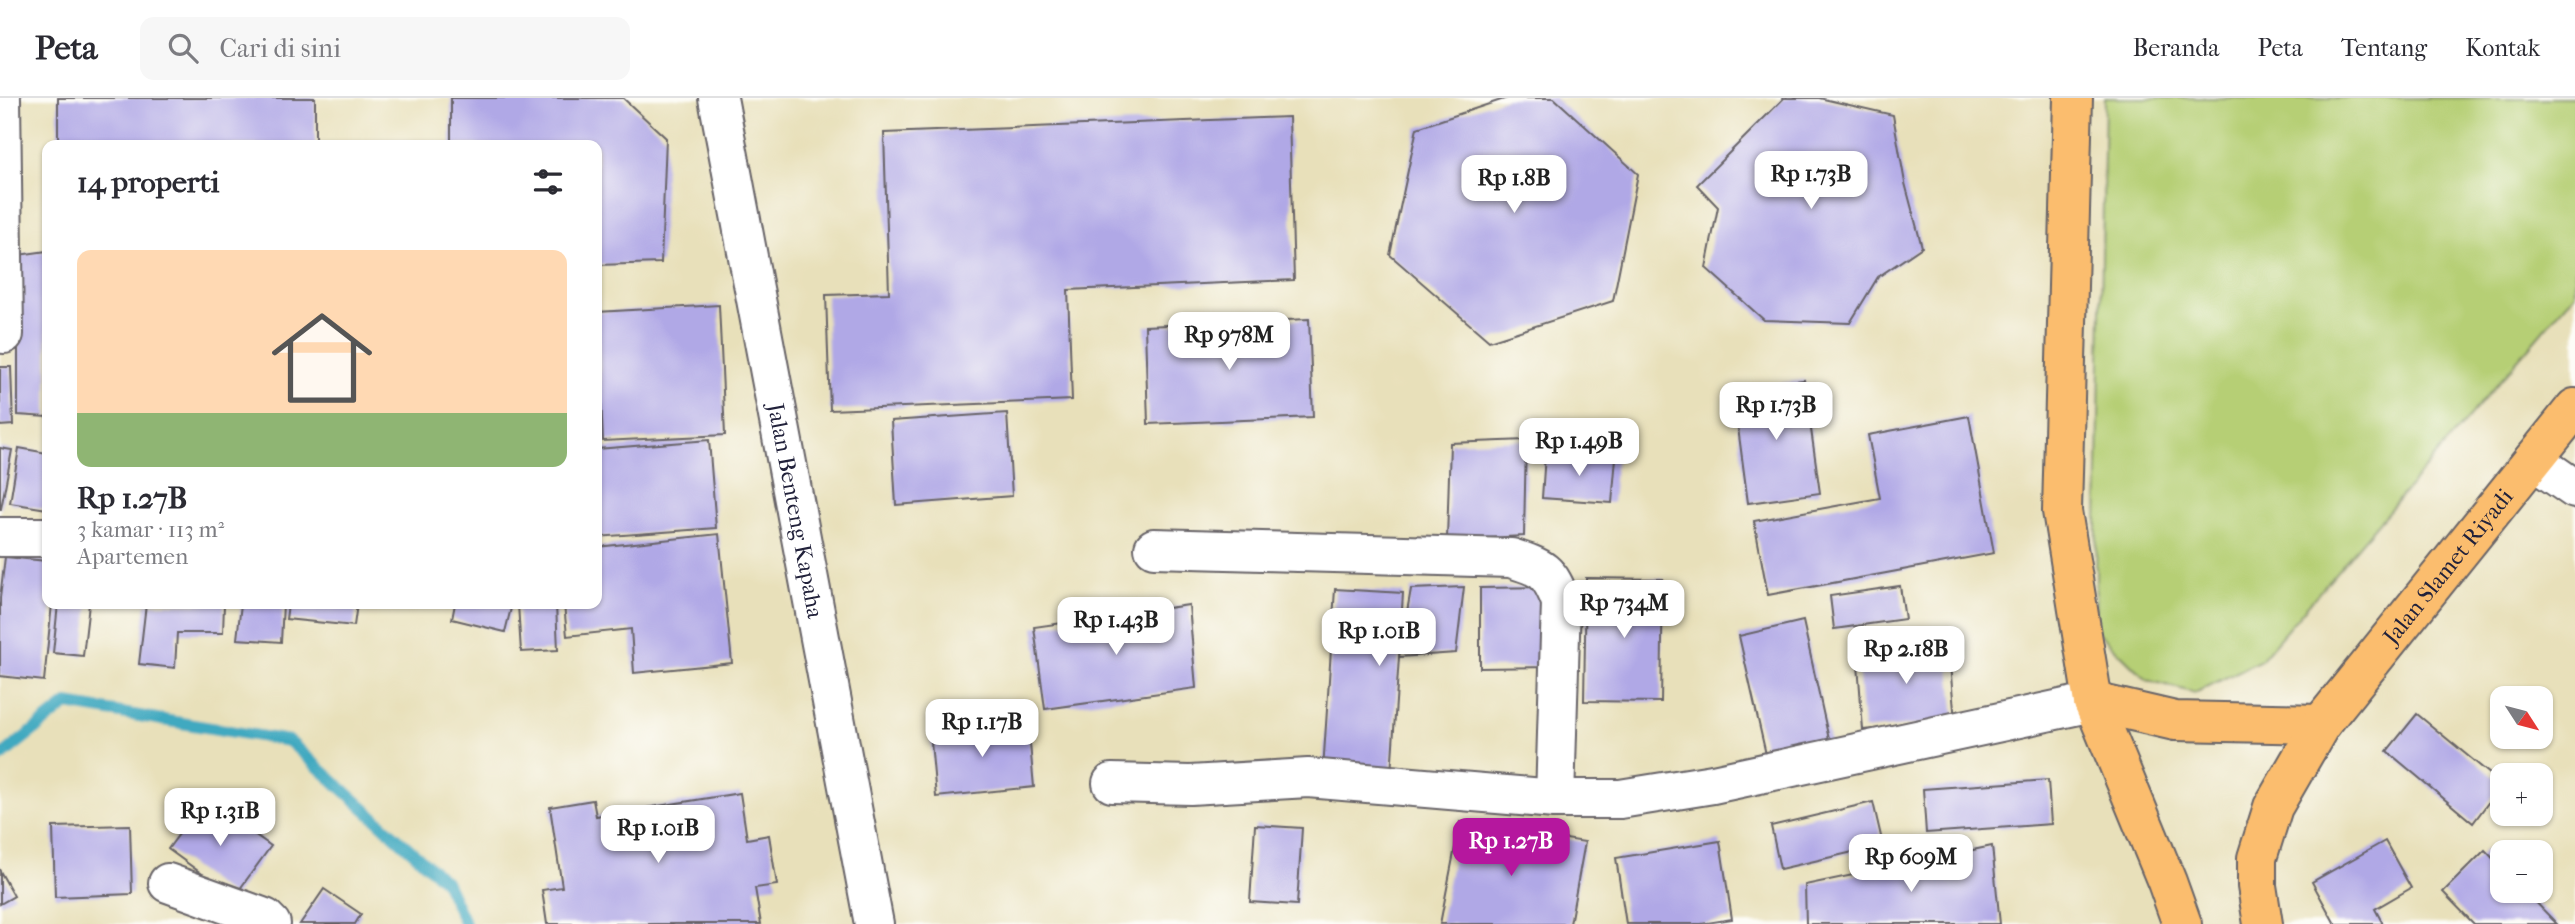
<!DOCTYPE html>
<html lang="id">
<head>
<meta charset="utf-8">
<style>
	:root { --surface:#fff; --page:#f7f7f7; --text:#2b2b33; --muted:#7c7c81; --line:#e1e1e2; --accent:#b5179e }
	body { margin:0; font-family:"IM FELL French Canon",serif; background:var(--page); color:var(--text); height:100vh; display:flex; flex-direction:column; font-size:26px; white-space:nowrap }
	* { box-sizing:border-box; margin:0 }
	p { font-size:23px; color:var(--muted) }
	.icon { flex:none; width:38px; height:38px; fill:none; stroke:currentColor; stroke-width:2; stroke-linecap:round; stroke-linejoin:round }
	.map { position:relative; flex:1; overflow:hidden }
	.sheet { position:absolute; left:42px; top:42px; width:560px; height:469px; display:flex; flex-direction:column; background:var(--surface); border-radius:14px; box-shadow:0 2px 5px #0004 }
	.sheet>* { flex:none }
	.needle { width:46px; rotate:126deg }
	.buttons { position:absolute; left:2490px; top:588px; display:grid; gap:14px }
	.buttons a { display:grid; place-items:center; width:63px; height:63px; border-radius:14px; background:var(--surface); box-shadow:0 2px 5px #0004; font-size:35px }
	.price { position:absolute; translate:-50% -60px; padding:0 16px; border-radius:14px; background:#fff; color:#222; font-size:23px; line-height:46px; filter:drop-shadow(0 2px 4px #0008) }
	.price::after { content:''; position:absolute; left:50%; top:42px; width:21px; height:16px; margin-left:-10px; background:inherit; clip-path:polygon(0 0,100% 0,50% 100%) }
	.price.on { background:var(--accent); color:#fff }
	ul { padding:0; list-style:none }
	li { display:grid; align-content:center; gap:14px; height:371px; padding:0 35px }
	li span { display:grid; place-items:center; height:217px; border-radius:14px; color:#555 }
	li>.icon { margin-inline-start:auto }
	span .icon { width:126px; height:126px; fill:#fffc; stroke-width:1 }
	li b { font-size:30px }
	h2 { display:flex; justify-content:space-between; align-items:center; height:84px; padding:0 35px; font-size:30px }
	header { display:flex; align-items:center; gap:42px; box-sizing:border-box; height:98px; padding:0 35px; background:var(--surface); border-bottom:2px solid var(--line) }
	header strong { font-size:33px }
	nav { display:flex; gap:38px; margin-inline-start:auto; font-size:24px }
	.search { width:490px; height:63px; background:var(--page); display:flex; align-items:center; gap:18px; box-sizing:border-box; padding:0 24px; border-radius:14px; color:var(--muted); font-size:26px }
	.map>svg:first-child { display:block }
	.green { fill:#b6cf74; stroke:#6c7858; stroke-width:2 }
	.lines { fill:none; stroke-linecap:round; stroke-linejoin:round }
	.stream { stroke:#40a9c0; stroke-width:12 }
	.building { fill:#b0a8e6 }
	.minor-casing { stroke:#676467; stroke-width:42 }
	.major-casing { stroke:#676467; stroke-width:42 }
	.minor { stroke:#fff; stroke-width:38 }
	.major { stroke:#fbbd6e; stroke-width:38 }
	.labels { text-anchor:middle; stroke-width:5; stroke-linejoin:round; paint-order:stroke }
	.street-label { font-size:23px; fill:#22223b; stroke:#fdfcf7 }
</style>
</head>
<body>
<header>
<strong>Peta</strong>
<div class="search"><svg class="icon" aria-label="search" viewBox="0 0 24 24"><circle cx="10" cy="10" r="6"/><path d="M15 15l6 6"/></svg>Cari di sini</div>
<nav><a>Beranda</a><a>Peta</a><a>Tentang</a><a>Kontak</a></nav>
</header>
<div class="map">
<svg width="2575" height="826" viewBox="0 0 2575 826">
	<rect width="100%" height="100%" fill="#fdfcf7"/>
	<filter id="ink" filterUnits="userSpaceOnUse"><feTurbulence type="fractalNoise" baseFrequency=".0143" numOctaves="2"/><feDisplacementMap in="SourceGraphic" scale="14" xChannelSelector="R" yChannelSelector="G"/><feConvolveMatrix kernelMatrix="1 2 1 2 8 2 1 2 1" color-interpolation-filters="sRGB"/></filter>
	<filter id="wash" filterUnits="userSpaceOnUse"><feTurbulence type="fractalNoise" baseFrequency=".00686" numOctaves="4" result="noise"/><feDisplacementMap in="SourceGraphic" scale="28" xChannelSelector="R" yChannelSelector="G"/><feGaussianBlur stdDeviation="1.57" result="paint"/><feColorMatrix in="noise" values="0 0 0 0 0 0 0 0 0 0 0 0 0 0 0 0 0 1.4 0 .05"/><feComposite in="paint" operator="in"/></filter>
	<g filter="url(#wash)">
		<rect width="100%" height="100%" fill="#e8e0ba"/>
		<path class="green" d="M 2105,0 L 2575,0 L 2575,195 L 2261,562 L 2195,595 L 2147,582 L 2095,531 Z"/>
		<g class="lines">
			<path class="stream" d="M 0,659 L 67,606 L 289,643 L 445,783 L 465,826"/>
		</g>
		<g id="blocks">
			<g class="building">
				<rect x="58" y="0" width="257" height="47"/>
				<path d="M 451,0 L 623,0 L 666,40 L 661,165 L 597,167 L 597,47 L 451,47 Z"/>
				<path d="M 1507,0 L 1554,0 L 1638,76 L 1613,203 L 1489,243 L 1390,157 L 1417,30 Z"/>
				<path d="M 1784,0 L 1819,0 L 1893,17 L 1905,85 L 1922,149 L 1878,179 L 1850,225 L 1764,222 L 1706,170 L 1718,109 L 1697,87 Z"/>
				<path d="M 1289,19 L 1294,182 L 1068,192 L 1072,302 L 830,312 L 826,197 L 889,195 L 884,35 Z"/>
				<path d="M 47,153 L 47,319 L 18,317 L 18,157 Z"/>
				<path d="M 719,207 L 725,337 L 603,343 L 597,214 Z"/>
				<path d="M 1309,221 L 1313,319 L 1148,326 L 1145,228 Z"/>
				<path d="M 0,269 L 11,269 L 13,327 L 0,328 Z"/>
				<path d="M 1804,282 L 1820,395 L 1748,405 L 1733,292 Z"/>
				<path d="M 1007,315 L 1012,398 L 896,407 L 891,323 Z"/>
				<path d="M 1969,318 L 1994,455 L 1768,497 L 1754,423 L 1880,400 L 1868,337 Z"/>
				<path d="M 709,342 L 716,430 L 597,439 L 597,351 Z"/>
				<path d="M 1526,342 L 1524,438 L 1447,442 L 1450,345 Z"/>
				<path d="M 0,350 L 12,352 L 1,411 L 0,411 Z"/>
				<path d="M 19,350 L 47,355 L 47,411 L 10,405 Z"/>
				<path d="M 1545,356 L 1616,360 L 1612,405 L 1542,400 Z"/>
				<path d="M 719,436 L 732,565 L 634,575 L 631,531 L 567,538 L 564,506 L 597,506 L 597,449 Z"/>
				<path d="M 5,459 L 47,463 L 47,506 L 52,506 L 44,583 L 0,578 L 0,500 Z"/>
				<path d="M 1586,480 L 1663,481 L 1661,604 L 1584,603 Z"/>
				<path d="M 1900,488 L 1905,521 L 1834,531 L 1830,498 Z"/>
				<path d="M 1464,489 L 1456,555 L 1399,559 L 1391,676 L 1323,672 L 1335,491 L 1403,495 L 1399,559 L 1411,491 Z"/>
				<path d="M 1551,489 L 1551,569 L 1480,570 L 1480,490 Z"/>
				<path d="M 58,506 L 89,506 L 83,558 L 53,555 Z"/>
				<path d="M 146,506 L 224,506 L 223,535 L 177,535 L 175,570 L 139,566 Z"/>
				<path d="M 241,506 L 283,506 L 281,544 L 237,541 Z"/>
				<path d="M 288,506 L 357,506 L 354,528 L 286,521 Z"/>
				<path d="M 455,506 L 512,506 L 505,534 L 452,521 Z"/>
				<path d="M 518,506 L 556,506 L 558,552 L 521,554 Z"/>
				<path d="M 1189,507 L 1196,590 L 1045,611 L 1034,529 Z"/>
				<path d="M 1803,523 L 1830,646 L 1767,661 L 1739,538 Z"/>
				<path d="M 1948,544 L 1955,623 L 1863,632 L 1857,553 Z"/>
				<path d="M 2417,616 L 2502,686 L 2473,725 L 2387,653 Z"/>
				<path d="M 1028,624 L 1034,689 L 936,699 L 930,633 Z"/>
				<path d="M 2048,682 L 2051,726 L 1926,735 L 1923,691 Z"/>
				<path d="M 740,695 L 747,741 L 769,737 L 777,787 L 755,790 L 761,826 L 547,826 L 542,792 L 562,789 L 550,709 L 593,702 L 596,718 Z"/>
				<path d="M 205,701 L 271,748 L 234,799 L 168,751 Z"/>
				<path d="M 1873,704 L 1883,747 L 1780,771 L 1771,728 Z"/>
				<path d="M 1460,724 L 1585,744 L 1570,826 L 1440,826 Z"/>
				<path d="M 130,727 L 132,796 L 55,799 L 53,729 Z"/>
				<path d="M 1255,727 L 1302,730 L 1297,807 L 1250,804 Z"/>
				<path d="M 1720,743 L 1732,821 L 1701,826 L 1626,826 L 1616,760 Z"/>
				<path d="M 2385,743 L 2411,790 L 2375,811 L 2383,826 L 2335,826 L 2312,784 Z"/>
				<path d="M 1992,748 L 2000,826 L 1806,826 L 1805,787 Z"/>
				<path d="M 2485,752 L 2502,770 L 2502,793 L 2525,793 L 2557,826 L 2474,826 L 2443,794 Z"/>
				<path d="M 0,773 L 14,798 L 0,806 Z"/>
				<path d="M 324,791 L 361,816 L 355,826 L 300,826 Z"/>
			</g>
		</g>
	</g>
	<g filter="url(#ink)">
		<use href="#blocks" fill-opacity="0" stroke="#676467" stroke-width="2"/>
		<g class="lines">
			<g class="minor-casing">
				<g id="minor">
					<path d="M 1,0 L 4,236"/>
					<path id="s1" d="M 718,0 L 874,826"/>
					<path d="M 2533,362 L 2575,391"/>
					<path d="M 0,439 L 47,439"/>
					<path d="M 1154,450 L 1511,460 C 1543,470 1549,472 1561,504 L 1555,701 L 1620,701 L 1713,686 L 2093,604"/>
					<path d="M 1112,685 L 1190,687 L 1308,680 L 1555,701"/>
					<path d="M 168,785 L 265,820 L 271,826"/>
				</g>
			</g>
			<g class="major-casing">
				<g id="major">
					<path d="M 2073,0 L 2062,413 L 2093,604 L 2167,784 L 2182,826"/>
					<path d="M 2093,604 L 2175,623 L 2321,626"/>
					<path id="s2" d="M 2263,826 L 2257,788 L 2257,760 L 2273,709 L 2321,626 L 2575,310"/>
				</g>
			</g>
			<use href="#minor" class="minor"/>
			<use href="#major" class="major"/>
		</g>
	</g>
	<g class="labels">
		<g class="street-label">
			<text dy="8" stroke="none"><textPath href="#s1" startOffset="420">Jalan Benteng Kapaha</textPath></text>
			<text dy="8" stroke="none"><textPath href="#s2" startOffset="418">Jalan Slamet Riyadi</textPath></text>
		</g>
	</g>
</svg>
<div class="buttons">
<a><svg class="needle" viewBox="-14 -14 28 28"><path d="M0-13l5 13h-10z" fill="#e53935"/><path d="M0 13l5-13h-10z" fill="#7c7c81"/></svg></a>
<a>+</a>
<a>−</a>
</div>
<b class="price" style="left:1811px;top:113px">Rp 1.73B</b>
<b class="price" style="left:1514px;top:117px">Rp 1.8B</b>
<b class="price" style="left:1229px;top:274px">Rp 978M</b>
<b class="price" style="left:1776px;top:344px">Rp 1.73B</b>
<b class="price" style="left:1579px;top:380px">Rp 1.49B</b>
<b class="price" style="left:1624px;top:542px">Rp 734M</b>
<b class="price" style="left:1116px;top:559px">Rp 1.43B</b>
<b class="price" style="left:1379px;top:570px">Rp 1.01B</b>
<b class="price" style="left:1906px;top:588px">Rp 2.18B</b>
<b class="price" style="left:982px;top:661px">Rp 1.17B</b>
<b class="price" style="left:220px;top:750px">Rp 1.31B</b>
<b class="price" style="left:658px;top:767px">Rp 1.01B</b>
<b class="price on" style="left:1511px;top:780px">Rp 1.27B</b>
<b class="price" style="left:1911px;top:796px">Rp 609M</b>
<section class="sheet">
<h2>14 properti<svg class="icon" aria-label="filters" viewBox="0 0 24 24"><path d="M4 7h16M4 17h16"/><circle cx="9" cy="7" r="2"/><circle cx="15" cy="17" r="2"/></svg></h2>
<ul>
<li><span style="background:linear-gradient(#ffd9b3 75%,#8fb573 0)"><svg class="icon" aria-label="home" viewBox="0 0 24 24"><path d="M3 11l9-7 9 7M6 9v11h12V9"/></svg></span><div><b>Rp 1.27B</b><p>3 kamar · 113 m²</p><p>Apartemen</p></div></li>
</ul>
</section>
</div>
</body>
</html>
